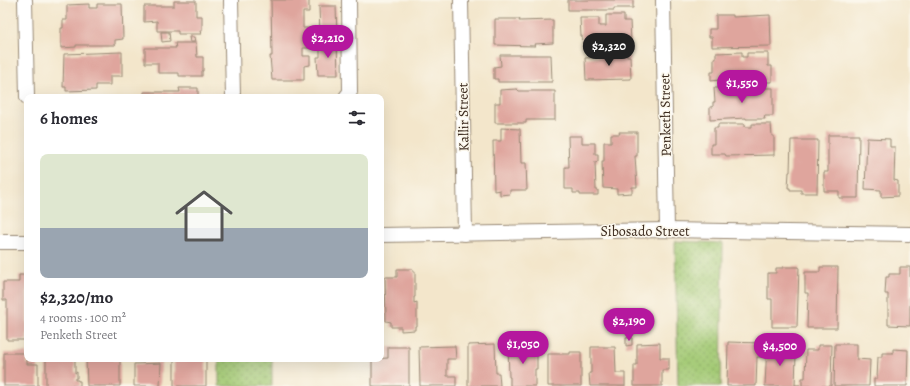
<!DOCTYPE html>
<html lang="en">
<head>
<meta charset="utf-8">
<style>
	:root { --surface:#fff; --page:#f7f7f7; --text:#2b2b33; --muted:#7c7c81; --accent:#b5179e }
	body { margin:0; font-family:Alegreya,serif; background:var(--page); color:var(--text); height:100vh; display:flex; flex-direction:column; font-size:15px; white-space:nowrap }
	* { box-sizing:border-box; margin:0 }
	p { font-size:13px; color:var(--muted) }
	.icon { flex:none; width:22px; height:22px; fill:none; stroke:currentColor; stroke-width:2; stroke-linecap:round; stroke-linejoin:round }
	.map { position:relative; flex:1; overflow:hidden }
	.sheet { position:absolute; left:24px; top:94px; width:360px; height:268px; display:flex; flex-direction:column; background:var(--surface); border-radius:8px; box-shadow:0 4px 16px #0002 }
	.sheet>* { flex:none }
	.price { position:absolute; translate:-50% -34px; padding:0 9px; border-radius:14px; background:var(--accent); color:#fff; font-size:13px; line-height:26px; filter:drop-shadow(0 1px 2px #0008) }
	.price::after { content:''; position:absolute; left:50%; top:24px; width:12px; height:9px; margin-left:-6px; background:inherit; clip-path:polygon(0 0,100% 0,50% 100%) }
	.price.on { background:#222; color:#fff }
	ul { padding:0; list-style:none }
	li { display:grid; align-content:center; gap:8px; height:212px; padding:0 16px }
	li span { display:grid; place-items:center; height:124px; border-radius:8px; color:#555 }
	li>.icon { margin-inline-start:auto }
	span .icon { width:72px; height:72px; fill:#fffc; stroke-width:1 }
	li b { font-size:17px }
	h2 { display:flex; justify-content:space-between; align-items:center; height:48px; padding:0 16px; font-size:17px }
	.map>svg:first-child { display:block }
	.park { fill:url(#park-dots); stroke:#6e7a48 }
	.building { fill:#dfa59d }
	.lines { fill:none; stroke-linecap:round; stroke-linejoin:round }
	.minor-casing { stroke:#978874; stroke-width:16 }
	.minor { stroke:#fff; stroke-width:14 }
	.labels { text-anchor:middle; stroke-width:3; stroke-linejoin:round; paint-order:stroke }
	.street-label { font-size:14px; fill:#3b2a1e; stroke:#fbf7ec }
</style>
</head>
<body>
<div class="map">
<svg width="910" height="386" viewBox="0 0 910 386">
	<defs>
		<pattern id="park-dots" width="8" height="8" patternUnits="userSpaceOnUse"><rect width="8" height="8" fill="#a2c973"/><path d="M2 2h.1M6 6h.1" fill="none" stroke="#85a35e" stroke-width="1.8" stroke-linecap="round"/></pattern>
	</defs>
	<rect width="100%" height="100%" fill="#fbf7ec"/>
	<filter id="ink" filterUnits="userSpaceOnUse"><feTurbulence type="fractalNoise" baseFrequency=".025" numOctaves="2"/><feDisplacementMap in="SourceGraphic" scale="8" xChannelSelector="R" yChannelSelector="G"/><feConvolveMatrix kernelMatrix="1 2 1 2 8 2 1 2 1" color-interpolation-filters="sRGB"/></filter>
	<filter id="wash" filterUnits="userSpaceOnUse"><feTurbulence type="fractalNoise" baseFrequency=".012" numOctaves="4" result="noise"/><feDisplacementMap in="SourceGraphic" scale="16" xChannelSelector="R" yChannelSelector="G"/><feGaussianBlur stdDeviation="0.9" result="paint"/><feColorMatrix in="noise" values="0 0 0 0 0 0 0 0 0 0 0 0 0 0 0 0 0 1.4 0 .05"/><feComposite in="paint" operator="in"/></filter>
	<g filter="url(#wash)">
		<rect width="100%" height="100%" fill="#f3e6cb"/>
		<g class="park">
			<path d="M 675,241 L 723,243 L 721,386 L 678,386 Z"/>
			<rect x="219" y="359" width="53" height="27"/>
		</g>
		<g id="blocks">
			<g class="building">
				<path d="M 271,0 L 309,0 L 309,12 L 303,12 L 303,28 L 310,28 L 310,48 L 303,48 L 303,56 L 310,56 L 310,65 L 304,66 L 304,80 L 272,80 L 270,56 L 272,56 Z"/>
				<path d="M 568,0 L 633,0 L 633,8 L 614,8 L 614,10 L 568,10 Z"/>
				<path d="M 174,1 L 196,1 L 196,16 L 202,16 L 202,31 L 200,31 L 201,34 L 178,34 L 178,31 L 157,31 L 157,21 L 144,22 L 144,6 L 174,6 Z"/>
				<path d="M 89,4 L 89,8 L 97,8 L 97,4 L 122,4 L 123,39 L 115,40 L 115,45 L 76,45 L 76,47 L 61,48 L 61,28 L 63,28 L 63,20 L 67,20 L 67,5 Z"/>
				<path d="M 319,6 L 336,6 L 337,36 L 320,36 Z"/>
				<path d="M 606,15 L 624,15 L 624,21 L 630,21 L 631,42 L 629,42 L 629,46 L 600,46 L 600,43 L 583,44 L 582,36 L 581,36 L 580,18 L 599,18 L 599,26 L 606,26 Z"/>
				<path d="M 716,15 L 733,15 L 733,17 L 770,15 L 771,46 L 712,47 L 712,37 L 709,37 L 709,29 L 716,29 Z"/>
				<path d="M 495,19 L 520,19 L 519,21 L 553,20 L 553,43 L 534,44 L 535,46 L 495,45 Z"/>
				<path d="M 161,32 L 169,32 L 170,41 L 162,42 Z"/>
				<path d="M 189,37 L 194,37 L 195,42 L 190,42 Z"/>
				<path d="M 320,42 L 337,42 L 338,75 L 318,75 L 317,57 L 320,57 Z"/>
				<path d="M 175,43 L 196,43 L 197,57 L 203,57 L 203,71 L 202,71 L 202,76 L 179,76 L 179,73 L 158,73 L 158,63 L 145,63 L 145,48 L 176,48 Z"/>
				<path d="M 122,52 L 122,76 L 110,76 L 110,85 L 96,85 L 96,90 L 66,91 L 66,87 L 63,87 L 64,54 Z"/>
				<path d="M 602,52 L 626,52 L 626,56 L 630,56 L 631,79 L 586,80 L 585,58 L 602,57 Z"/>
				<path d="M 742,52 L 742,57 L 747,57 L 747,53 L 768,53 L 768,66 L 772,66 L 772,82 L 765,82 L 765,81 L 725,82 L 725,79 L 720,79 L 720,80 L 711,81 L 711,72 L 714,72 L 714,59 L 716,59 L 716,53 Z"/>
				<path d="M 500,55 L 551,55 L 552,82 L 498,82 L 498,79 L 494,79 L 494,67 L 501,66 Z"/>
				<path d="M 179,88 L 198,88 L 198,97 L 144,97 L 144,92 L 180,92 Z"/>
				<path d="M 714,88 L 731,88 L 731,93 L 742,92 L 742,88 L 773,88 L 773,116 L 764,116 L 765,119 L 746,119 L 746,118 L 710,120 L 710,107 L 713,107 L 713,102 L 715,102 Z"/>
				<path d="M 517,89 L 519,91 L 555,91 L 555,120 L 526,120 L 526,123 L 495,123 L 495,103 L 500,103 L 500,90 Z"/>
				<path d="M 718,124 L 745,124 L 745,127 L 752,127 L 752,124 L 771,124 L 772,136 L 774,136 L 774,155 L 726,156 L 725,154 L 711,154 L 711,144 L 714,144 L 714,128 L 718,128 Z"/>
				<path d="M 501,128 L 520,129 L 521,163 L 526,163 L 527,190 L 510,190 L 510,194 L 500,195 L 500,190 L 494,191 L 493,141 L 501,141 Z"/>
				<path d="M 619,132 L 637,132 L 637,156 L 635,156 L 637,187 L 632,187 L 632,193 L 617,194 L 617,189 L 603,188 L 602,161 L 604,161 L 604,142 L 611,142 L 611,134 L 620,134 Z"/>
				<path d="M 828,135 L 859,135 L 858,198 L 839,198 L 839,191 L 824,191 L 824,172 L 828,172 Z"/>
				<path d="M 568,136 L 582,136 L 582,143 L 595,143 L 595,154 L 598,154 L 598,161 L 595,162 L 596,190 L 598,190 L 598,195 L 580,195 L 580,193 L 573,193 L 573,189 L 565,189 L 565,167 L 569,167 Z"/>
				<path d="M 867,138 L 890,139 L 890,147 L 895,147 L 894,180 L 898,181 L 898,196 L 881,197 L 881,190 L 865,189 Z"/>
				<path d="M 791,140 L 818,140 L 817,193 L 801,193 L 801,190 L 790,190 L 790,188 L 788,188 L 789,172 L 790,172 Z"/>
				<path d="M 783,267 L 799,267 L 797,327 L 772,327 L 772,299 L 768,299 L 768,273 L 776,273 L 776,268 L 783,268 Z"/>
				<path d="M 820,267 L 838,267 L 837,328 L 807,328 L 808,293 L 805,293 L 805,272 L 820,272 Z"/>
				<path d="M 900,267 L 910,267 L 910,326 L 888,325 L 888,294 L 885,294 L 886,277 L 889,277 L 889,274 L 900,274 Z"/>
				<path d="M 397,269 L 413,269 L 413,272 L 415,272 L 415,297 L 414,297 L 414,303 L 417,302 L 417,326 L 415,326 L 415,330 L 401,331 L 401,327 L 391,327 L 391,322 L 386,321 L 385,277 L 397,277 Z"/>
				<path d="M 19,275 L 27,275 L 27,340 L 7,340 L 7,300 L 3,300 L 3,282 L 19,282 Z"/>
				<path d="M 632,337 L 632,345 L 626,346 L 626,338 Z"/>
				<path d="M 728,342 L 762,343 L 762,357 L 757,357 L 756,386 L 727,386 Z"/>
				<path d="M 660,343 L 660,358 L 669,358 L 669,370 L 662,370 L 662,386 L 634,386 L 634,365 L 637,365 L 637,344 Z"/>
				<path d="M 767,343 L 784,343 L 784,355 L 796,355 L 795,385 L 800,385 L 800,386 L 765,386 Z"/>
				<path d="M 495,344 L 496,373 L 499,373 L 500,386 L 468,386 L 468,345 Z"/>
				<path d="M 835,344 L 857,344 L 857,359 L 870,360 L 869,386 L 834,386 Z"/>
				<path d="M 537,345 L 537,369 L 535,369 L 535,386 L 510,386 L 510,377 L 509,377 L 508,346 Z"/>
				<path d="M 818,345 L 832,345 L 831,386 L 802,386 L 802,378 L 805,378 L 806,350 L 818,350 Z"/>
				<path d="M 455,346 L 456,359 L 447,359 L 447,376 L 456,376 L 456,386 L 420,386 L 419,347 Z"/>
				<path d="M 388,347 L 409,347 L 409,386 L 372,386 L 372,359 L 388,358 Z"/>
				<path d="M 591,347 L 615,347 L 616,373 L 625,373 L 625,386 L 590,386 L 589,373 L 591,373 Z"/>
				<path d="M 893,349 L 908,350 L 907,386 L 874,386 L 874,379 L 877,379 L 878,357 L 882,357 L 882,353 L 893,353 Z"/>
				<path d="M 570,352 L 581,352 L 581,386 L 548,386 L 548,354 L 570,354 Z"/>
				<path d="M 4,353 L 27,353 L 27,364 L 38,364 L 38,386 L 4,386 Z"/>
				<path d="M 46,359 L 75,359 L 75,373 L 77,372 L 77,378 L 75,378 L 75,380 L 78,380 L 78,381 L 80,381 L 80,386 L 46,386 Z"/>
				<path d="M 86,359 L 112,359 L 112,360 L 120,360 L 120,386 L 87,386 Z"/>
				<path d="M 174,359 L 206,360 L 206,386 L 174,386 Z"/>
				<path d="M 161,363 L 160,386 L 134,386 L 134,364 Z"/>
			</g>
		</g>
	</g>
	<g filter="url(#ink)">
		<use href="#blocks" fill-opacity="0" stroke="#978874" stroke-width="1"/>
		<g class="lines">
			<g class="minor-casing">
				<g id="minor">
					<path d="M 25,0 L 27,97"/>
					<path d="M 231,0 L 233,97"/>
					<path d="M 461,0 L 465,234"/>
					<path d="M 663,0 L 667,230"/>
					<path d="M 346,97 L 350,92 L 349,0"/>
					<path d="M 381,235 L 667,230 L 910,234"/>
					<path d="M 0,242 L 27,242"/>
				</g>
			</g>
			<use href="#minor" class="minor"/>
		</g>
	</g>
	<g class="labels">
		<g class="street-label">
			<text transform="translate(665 115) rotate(-91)" y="5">Penketh Street</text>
			<text transform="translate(463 117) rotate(-91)" y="5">Kallir Street</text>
			<text x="645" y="236">Sibosado Street</text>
		</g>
	</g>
</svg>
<b class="price" style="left:328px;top:59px">$2,210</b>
<b class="price on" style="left:609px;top:67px">$2,320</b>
<b class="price" style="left:742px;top:104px">$1,550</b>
<b class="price" style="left:629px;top:342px">$2,190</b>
<b class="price" style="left:523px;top:365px">$1,050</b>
<b class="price" style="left:780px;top:367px">$4,500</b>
<section class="sheet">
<h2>6 homes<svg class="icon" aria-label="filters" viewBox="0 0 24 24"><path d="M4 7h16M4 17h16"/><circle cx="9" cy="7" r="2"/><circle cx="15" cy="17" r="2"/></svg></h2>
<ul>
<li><span style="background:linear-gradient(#dfe7d0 60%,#9aa5b1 0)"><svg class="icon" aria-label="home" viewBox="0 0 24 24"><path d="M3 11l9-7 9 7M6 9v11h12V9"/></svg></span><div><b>$2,320/mo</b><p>4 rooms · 100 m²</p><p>Penketh Street</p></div></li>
</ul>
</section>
</div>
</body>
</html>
